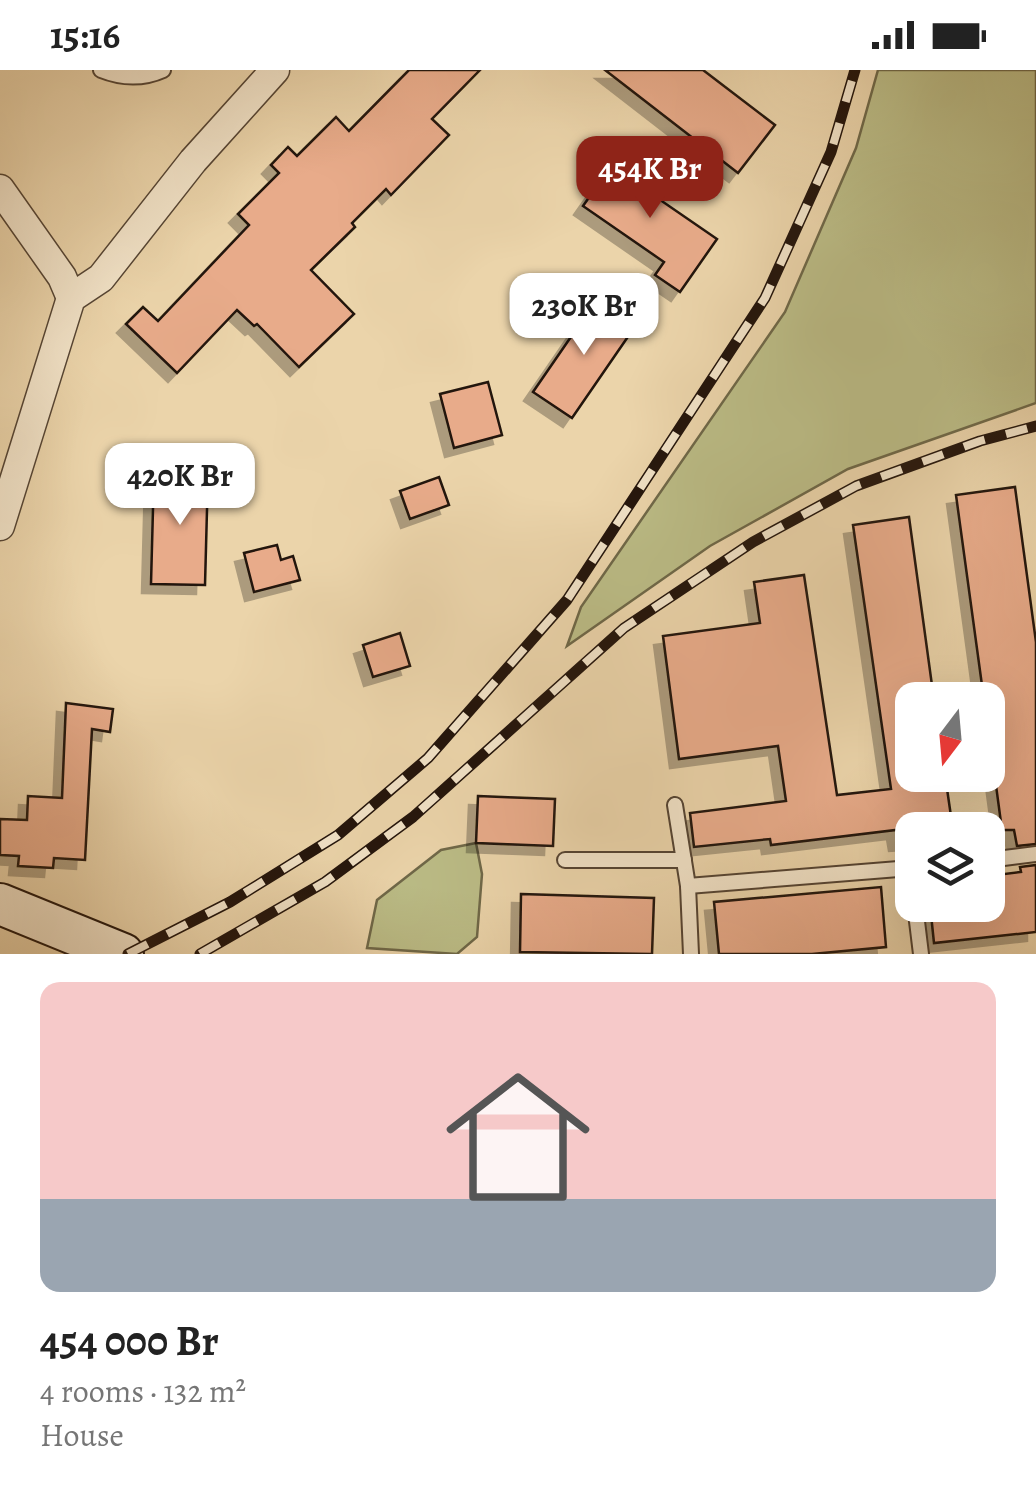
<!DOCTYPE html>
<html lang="en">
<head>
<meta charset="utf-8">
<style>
	:root { --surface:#fff; --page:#f6f6f6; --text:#222; --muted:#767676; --line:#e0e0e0; --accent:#8f2418 }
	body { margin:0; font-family:Alegreya,serif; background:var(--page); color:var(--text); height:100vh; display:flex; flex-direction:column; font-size:38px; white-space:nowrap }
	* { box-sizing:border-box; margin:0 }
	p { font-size:32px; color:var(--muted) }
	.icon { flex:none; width:55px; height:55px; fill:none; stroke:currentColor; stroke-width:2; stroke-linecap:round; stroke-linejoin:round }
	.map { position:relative; height:884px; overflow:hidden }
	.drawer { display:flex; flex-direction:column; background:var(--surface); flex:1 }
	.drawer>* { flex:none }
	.needle { width:65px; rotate:196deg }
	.tools { position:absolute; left:895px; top:612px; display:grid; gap:20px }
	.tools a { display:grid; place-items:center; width:110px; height:110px; border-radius:20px; background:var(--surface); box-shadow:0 10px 40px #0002; font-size:50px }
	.price { position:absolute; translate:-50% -85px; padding:0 22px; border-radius:20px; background:#fff; color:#222; font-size:32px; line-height:65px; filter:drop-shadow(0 2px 5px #0008) }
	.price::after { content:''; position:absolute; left:50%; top:60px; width:30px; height:22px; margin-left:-15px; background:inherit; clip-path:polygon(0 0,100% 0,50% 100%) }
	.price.current { background:var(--accent); color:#fff }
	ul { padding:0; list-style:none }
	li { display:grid; align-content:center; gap:20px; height:530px; padding:0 40px }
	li+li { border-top:2px solid var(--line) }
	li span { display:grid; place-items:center; height:310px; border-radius:20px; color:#555 }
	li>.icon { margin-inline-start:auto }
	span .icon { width:180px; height:180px; fill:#fffc; stroke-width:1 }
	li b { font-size:42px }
	.status { display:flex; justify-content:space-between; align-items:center; height:70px; padding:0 50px; background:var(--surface); direction:ltr }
	.status svg { height:28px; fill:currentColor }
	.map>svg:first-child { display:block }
	.green { fill:#bbbc86; stroke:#6f6848; stroke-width:2.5 }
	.building { fill:#e8ab8a; stroke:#23140b; stroke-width:2.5; filter:url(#shadow) }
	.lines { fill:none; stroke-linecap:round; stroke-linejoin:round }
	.lane-casing { stroke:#543; stroke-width:18 }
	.street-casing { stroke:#543; stroke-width:31 }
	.secondary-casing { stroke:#23140b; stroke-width:44 }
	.lane { stroke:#f2e3c8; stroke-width:14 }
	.street { stroke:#f2e3c8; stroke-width:28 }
	.secondary { stroke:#f2e3c8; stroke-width:40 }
	.rail-casing { stroke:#23140b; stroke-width:11 }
	.rail { stroke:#f2e3c8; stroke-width:8; stroke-dasharray:22; stroke-linecap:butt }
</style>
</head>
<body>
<div class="status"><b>15:16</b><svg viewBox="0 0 49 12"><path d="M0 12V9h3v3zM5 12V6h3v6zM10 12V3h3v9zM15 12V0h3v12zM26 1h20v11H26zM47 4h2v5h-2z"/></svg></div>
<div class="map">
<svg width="1036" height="884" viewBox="0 0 1036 884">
	<defs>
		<filter id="shadow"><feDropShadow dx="-9" dy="9" stdDeviation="0" flood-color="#0004"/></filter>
	</defs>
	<rect width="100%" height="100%" fill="#ebd4aa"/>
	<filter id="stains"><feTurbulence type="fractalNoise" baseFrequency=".002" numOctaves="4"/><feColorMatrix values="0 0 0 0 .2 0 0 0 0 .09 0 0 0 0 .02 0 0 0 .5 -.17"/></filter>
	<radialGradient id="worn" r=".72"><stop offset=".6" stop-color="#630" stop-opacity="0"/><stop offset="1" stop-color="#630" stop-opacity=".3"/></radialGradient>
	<g class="green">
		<path d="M 878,0 L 1036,0 L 1036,333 L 848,399 L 710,476 L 567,576 L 581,537 L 785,242 L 856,78 Z"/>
		<path d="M 476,773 L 482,804 L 477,867 L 457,884 L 367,878 L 377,830 L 441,780 Z"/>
	</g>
	<g class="building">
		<path d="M 409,0 L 480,0 L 432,49 L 449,65 L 391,125 L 386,119 L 352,153 L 355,157 L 311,200 L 354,244 L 299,297 L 257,254 L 254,256 L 237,240 L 177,303 L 126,254 L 143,237 L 158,251 L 249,155 L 238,144 L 279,103 L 271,95 L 288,77 L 297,86 L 336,47 L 349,61 Z"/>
		<path d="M 605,0 L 703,0 L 775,55 L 738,103 Z"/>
		<path d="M 623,79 L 649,97 L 637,114 L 717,169 L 680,222 L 655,205 L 664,192 L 583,136 Z"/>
		<path d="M 597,229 L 636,255 L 572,348 L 533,322 Z"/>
		<path d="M 488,312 L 502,365 L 454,378 L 440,324 Z"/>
		<path d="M 154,401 L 208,402 L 205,515 L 151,514 Z"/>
		<path d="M 439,407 L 449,435 L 410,449 L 400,421 Z"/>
		<path d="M 1015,417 L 1036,572 L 1036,774 L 1017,776 L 1014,760 L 1002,760 L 988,656 L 988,630 L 984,630 L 956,425 Z"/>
		<path d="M 909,447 L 934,630 L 912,630 L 912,705 L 945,705 L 953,760 L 912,758 L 912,771 L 898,772 L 896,760 L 771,775 L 770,769 L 694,777 L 690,743 L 786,731 L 778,676 L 679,689 L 663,566 L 760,553 L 754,512 L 804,505 L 837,725 L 891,719 L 853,455 Z"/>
		<path d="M 277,475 L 281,490 L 293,486 L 300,510 L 254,522 L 244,483 Z"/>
		<path d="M 400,563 L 410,596 L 373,607 L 363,575 Z"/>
		<path d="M 66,633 L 113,639 L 110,662 L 92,659 L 85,790 L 54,788 L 53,798 L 18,796 L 19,786 L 0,785 L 0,749 L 27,750 L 28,726 L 62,728 Z"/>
		<path d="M 478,726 L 555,729 L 553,776 L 476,773 Z"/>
		<path d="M 1036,795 L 1036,862 L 934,873 L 930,835 L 988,835 L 988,806 L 1021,802 L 1020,797 Z"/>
		<path d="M 881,817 L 886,877 L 812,884 L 719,884 L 714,832 Z"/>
		<path d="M 521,824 L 654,828 L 652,884 L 520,882 Z"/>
	</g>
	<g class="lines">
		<g class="lane-casing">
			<g id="lane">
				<path d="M 101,0 C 121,8 143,9 163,0"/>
				<path d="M 675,735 L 688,816 L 691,884"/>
				<path d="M 565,790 L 684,790"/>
				<path d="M 988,790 L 1036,784"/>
				<path d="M 688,816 L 911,798"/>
				<path d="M 915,835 L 921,884"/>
			</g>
		</g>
		<g class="street-casing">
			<g id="street">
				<path d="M 0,119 L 62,207 L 71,228"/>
				<path d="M 0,456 L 71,228 L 101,208 L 193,91 L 275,0"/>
			</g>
		</g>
		<g class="secondary-casing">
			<path id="secondary" d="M 0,834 L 123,884"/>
		</g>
		<use href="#lane" class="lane"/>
		<use href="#street" class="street"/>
		<use href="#secondary" class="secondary"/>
		<g class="rail-casing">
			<g id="rail">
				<path d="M 128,884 L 230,832 L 338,765 L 428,688 L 567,530 L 765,228 L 831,82 L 855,0"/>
				<path d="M 200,884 L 325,812 L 413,747 L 624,558 L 753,472 L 856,416 L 980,371 L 1036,356"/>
			</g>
		</g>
		<use href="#rail" class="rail"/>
	</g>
	<rect width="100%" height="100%" filter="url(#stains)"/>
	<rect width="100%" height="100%" fill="url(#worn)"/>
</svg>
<div class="tools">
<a><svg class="needle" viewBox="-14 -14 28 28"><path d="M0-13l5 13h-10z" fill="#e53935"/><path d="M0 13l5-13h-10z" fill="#767676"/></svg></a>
<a><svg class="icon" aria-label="layers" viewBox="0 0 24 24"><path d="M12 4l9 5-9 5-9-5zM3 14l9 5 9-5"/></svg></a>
</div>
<b class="price current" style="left:650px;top:151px">454K Br</b>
<b class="price" style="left:584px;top:288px">230K Br</b>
<b class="price" style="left:180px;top:458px">420K Br</b>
</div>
<section class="drawer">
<ul>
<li><span style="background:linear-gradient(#f6c9c9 70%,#9aa5b1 0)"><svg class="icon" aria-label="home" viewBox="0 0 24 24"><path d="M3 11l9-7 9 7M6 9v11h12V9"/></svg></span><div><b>454 000 Br</b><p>4 rooms · 132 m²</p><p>House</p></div></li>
</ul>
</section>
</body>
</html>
